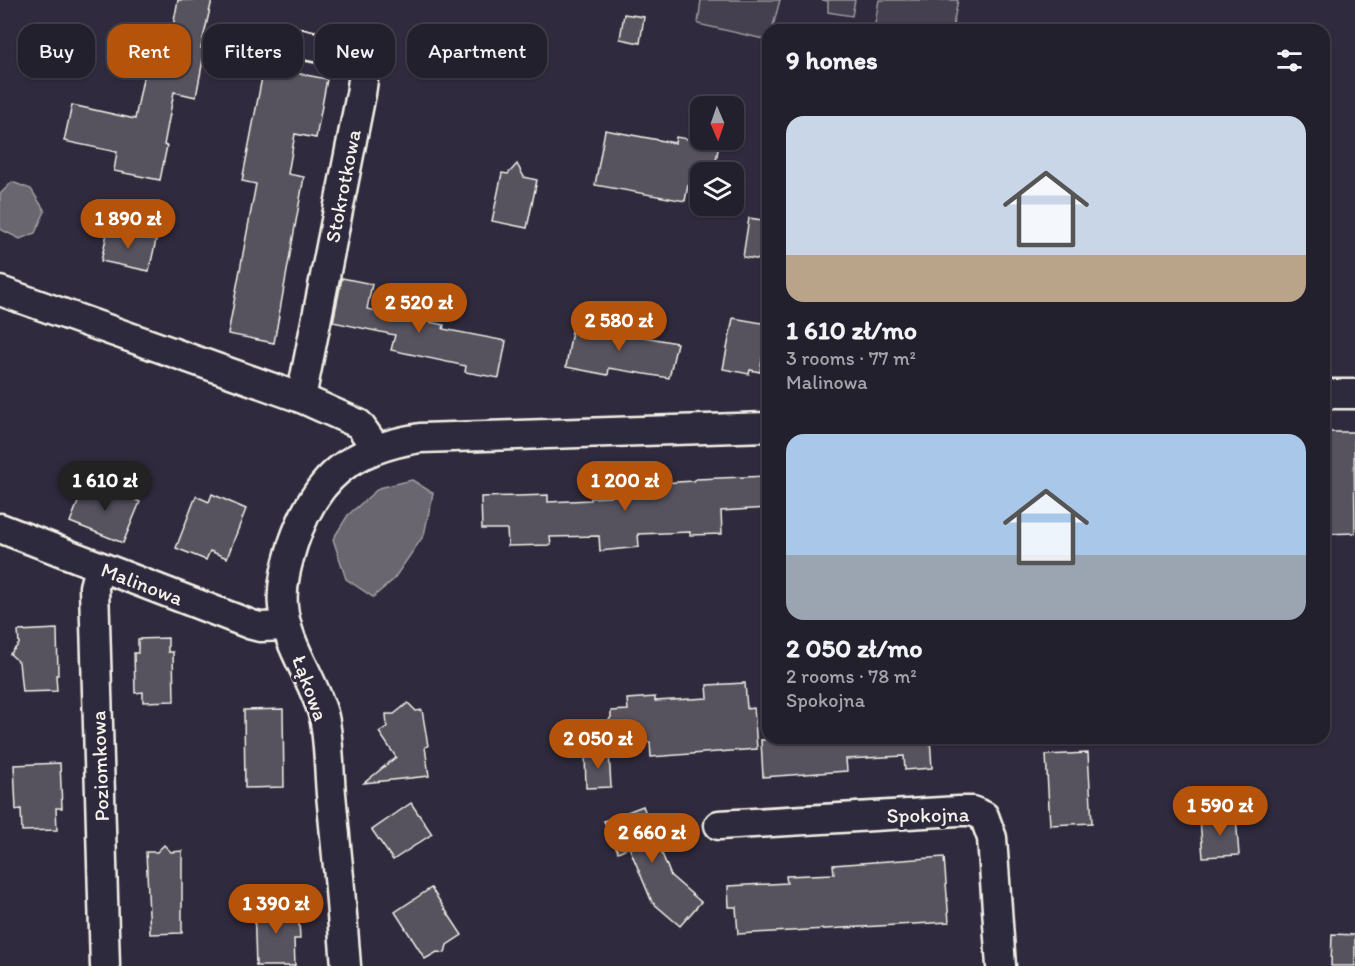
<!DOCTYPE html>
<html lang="en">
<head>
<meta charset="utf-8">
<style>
	:root { --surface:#23202e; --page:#2f2d3a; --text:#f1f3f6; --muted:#a3a3aa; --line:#403e4a; --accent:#b45309 }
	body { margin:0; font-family:Itim,sans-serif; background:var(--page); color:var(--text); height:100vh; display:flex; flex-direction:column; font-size:22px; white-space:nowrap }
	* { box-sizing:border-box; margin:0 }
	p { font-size:20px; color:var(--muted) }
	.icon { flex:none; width:33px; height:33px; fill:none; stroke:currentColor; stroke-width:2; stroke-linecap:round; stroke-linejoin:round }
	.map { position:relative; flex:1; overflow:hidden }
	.details { position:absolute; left:762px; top:24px; width:568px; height:720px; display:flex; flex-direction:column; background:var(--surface); border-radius:18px; box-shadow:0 2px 4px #0004,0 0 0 2px var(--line) }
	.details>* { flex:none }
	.banner { position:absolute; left:18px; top:24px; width:570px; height:54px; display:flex; gap:12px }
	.needle { width:39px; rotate:178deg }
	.buttons { position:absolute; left:690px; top:96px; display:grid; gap:12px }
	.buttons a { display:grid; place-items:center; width:54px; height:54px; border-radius:12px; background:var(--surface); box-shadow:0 2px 4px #0004,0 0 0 2px var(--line); font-size:30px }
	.price { position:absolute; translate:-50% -51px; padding:0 14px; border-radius:21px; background:var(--accent); color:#fff; font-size:20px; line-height:39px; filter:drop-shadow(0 2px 3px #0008) }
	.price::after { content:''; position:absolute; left:50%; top:36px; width:18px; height:14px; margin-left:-9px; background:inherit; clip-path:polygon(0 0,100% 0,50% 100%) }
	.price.on { background:#222; color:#fff }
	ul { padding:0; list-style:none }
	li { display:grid; align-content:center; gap:12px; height:318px; padding:0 24px }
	li span { display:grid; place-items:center; height:186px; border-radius:18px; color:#555 }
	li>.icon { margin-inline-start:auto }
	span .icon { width:108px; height:108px; fill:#fffc; stroke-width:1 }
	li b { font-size:26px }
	h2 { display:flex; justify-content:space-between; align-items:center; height:72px; padding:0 24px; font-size:26px }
	.pill { padding:0 21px; border-radius:18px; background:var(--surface); box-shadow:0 2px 4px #0004,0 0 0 2px var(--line); font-size:21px; line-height:54px }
	.pill.on { background:var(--accent); color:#fff }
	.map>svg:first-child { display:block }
	.green { fill:#454050; stroke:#9c989c; stroke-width:1.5 }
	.water { fill:#6a6670; stroke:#a19ea0; stroke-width:1.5 }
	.building { fill:#56525f; stroke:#f4f1e8; stroke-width:1.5 }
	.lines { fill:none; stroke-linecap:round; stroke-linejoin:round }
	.street-casing { stroke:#f4f1e8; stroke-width:33 }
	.street { stroke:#2f2a3d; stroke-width:28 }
	.labels { text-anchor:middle; stroke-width:6; stroke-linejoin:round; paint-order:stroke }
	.street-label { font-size:21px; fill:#f4f1e8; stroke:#2f2a3d }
</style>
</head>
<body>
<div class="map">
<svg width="1355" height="966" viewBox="0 0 1355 966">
	<rect width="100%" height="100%" fill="#2f2a3d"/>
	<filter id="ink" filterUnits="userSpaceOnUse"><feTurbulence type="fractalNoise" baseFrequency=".0167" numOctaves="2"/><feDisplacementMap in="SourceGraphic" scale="12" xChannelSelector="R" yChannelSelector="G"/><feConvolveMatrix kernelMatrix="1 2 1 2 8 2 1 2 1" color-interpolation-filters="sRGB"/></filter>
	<g filter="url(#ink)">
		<g class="green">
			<path d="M 701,0 L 780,0 L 772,30 L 768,30 L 768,40 L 698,24 Z"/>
			<path d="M 822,0 L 855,0 L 852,16 L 828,12 L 828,1 Z"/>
			<path d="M 879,0 L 958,0 L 952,30 L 874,30 Z"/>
		</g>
		<g class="water">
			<path d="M 12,182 L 31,189 L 45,211 L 35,233 L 20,239 L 0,229 L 0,194 Z"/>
			<path d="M 412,480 L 433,493 L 424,535 L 393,580 L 373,597 L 346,579 L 333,539 L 348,515 L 379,488 Z"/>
		</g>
		<g class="building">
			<path d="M 178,0 L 212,0 L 201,48 L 205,49 L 196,97 L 174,92 L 164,145 L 167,146 L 160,180 L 114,171 L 117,152 L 64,141 L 72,105 L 135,119 L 151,38 L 170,42 Z"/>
			<path d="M 624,14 L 644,17 L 640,43 L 620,39 Z"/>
			<path d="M 264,67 L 327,79 L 316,138 L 295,134 L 288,174 L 304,177 L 274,343 L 228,334 L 256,184 L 242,181 Z"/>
			<path d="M 605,130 L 675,143 L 676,137 L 719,144 L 714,172 L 700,172 L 700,188 L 688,185 L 685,201 L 595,185 Z"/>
			<path d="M 517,164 L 524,177 L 537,180 L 527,228 L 492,221 L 502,173 L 508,174 Z"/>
			<path d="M 749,218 L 768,221 L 768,261 L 743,257 Z"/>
			<path d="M 108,229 L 156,240 L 149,271 L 101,261 Z"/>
			<path d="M 342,278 L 372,284 L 367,309 L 444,325 L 443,329 L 506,341 L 499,378 L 465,372 L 466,366 L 391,350 L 395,335 L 333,322 Z"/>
			<path d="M 733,318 L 768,324 L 760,372 L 750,370 L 749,374 L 723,369 Z"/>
			<path d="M 573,324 L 677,343 L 669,378 L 609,368 L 608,375 L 566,367 Z"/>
			<path d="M 1324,432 L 1354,432 L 1355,533 L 1324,534 Z"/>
			<path d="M 768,476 L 768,508 L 721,511 L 722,534 L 690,535 L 690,532 L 638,534 L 639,547 L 600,551 L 599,536 L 550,537 L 551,545 L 508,546 L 507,529 L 482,529 L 481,497 L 548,495 L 548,502 L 591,500 L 591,498 L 611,497 L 611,491 L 662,488 L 662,483 L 694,481 L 696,479 Z"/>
			<path d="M 87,480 L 140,502 L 123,543 L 70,522 Z"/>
			<path d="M 212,494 L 246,509 L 227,558 L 210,551 L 206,560 L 176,548 L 196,496 L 209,502 Z"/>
			<path d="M 57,629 L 58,675 L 56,675 L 57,691 L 22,692 L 19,662 L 10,654 L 19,644 L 18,631 Z"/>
			<path d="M 168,638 L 168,652 L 173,652 L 174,701 L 143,702 L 143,692 L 135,693 L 134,653 L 138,653 L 138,639 Z"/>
			<path d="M 745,683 L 747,709 L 754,708 L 757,749 L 651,757 L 650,742 L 611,746 L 609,720 L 611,717 L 611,711 L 628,710 L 627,699 L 655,697 L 655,701 L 708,698 L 707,685 Z"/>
			<path d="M 408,703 L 416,711 L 422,710 L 428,746 L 425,747 L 429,776 L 364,783 L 396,757 L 379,732 L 387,727 L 386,714 L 394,714 Z"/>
			<path d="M 283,709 L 284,787 L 245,788 L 244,710 Z"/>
			<path d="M 791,738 L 930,738 L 932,768 L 905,770 L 904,756 L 846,759 L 847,771 L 763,777 L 761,740 Z"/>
			<path d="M 609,752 L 611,787 L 586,788 L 585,753 Z"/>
			<path d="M 1088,753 L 1092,823 L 1050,825 L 1046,755 Z"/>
			<path d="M 60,763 L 62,808 L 56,808 L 57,830 L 22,831 L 21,809 L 16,810 L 14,765 Z"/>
			<path d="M 411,803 L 432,834 L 393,860 L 372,830 Z"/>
			<path d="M 643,806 L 671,876 L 701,902 L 680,926 L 652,902 L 629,847 L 618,852 L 604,821 Z"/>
			<path d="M 1236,817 L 1239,855 L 1203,857 L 1200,820 Z"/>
			<path d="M 164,845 L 171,852 L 182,851 L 182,933 L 150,934 L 146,852 L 157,852 Z"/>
			<path d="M 944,857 L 949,922 L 738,934 L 736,907 L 729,907 L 728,886 L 787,883 L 786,876 L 834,874 L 833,865 Z"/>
			<path d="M 431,888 L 462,935 L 447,945 L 445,953 L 437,952 L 425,959 L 395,912 Z"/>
			<path d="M 298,904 L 300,939 L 294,939 L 295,966 L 256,966 L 254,906 Z"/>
			<path d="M 1332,934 L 1355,935 L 1355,966 L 1331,966 Z"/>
		</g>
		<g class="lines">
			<g class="street-casing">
				<g id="street">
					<path d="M 277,39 L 348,54 L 365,66 L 361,94 L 301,398"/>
					<path d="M 0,291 L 301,398 L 359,424 L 376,448"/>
					<path d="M 1324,394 L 1355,394"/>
					<path d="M 0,528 L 252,625 L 260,627 L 287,626"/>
					<path d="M 99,568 L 94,587 L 105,966"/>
					<path d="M 719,825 L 959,811 L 972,811 L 984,816 L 992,838 L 1001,966"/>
					<path d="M 346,966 C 342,908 337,851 331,794 C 329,770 329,740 324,717 C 314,679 286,645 283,606 C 281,585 287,564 293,544 C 316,476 351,449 420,438 L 768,427"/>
				</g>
			</g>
			<use href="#street" class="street"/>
		</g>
	</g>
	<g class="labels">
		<g class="street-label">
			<text transform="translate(343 186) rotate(-79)" y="7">Stokrotkowa</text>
			<text transform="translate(142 584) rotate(21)" y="7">Malinowa</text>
			<text transform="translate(310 688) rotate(70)" y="7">Łąkowa</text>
			<text transform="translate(100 766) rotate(-92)" y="7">Poziomkowa</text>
			<text transform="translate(928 815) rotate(-1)" y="7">Spokojna</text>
		</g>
	</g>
</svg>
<div class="buttons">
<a><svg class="needle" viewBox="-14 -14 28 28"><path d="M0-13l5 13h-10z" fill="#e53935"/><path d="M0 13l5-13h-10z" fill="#a3a3aa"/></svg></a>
<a><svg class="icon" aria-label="layers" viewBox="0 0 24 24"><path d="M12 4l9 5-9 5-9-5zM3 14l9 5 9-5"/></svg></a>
</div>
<b class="price" style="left:128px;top:250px">1 890 zł</b>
<b class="price" style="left:419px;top:334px">2 520 zł</b>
<b class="price" style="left:619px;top:352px">2 580 zł</b>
<b class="price on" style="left:105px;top:512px">1 610 zł</b>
<b class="price" style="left:625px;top:512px">1 200 zł</b>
<b class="price" style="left:598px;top:770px">2 050 zł</b>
<b class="price" style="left:1220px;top:837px">1 590 zł</b>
<b class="price" style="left:652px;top:864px">2 660 zł</b>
<b class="price" style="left:276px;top:935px">1 390 zł</b>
<div class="banner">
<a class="pill">Buy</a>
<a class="pill on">Rent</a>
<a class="pill">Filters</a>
<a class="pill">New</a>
<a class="pill">Apartment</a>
</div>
<section class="details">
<h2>9 homes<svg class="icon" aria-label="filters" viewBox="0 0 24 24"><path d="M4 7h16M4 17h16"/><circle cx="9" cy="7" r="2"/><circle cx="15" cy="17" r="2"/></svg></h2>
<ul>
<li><span style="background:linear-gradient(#c9d6e8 75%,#b9a48a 0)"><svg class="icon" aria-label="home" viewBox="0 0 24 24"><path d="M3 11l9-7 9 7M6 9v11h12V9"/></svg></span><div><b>1 610 zł/mo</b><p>3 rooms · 77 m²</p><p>Malinowa</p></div></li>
<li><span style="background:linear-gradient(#a9c7e8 65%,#9aa5b1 0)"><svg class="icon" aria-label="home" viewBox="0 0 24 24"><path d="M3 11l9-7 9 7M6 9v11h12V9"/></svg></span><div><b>2 050 zł/mo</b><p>2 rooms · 78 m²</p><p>Spokojna</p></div></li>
</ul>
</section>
</div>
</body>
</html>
